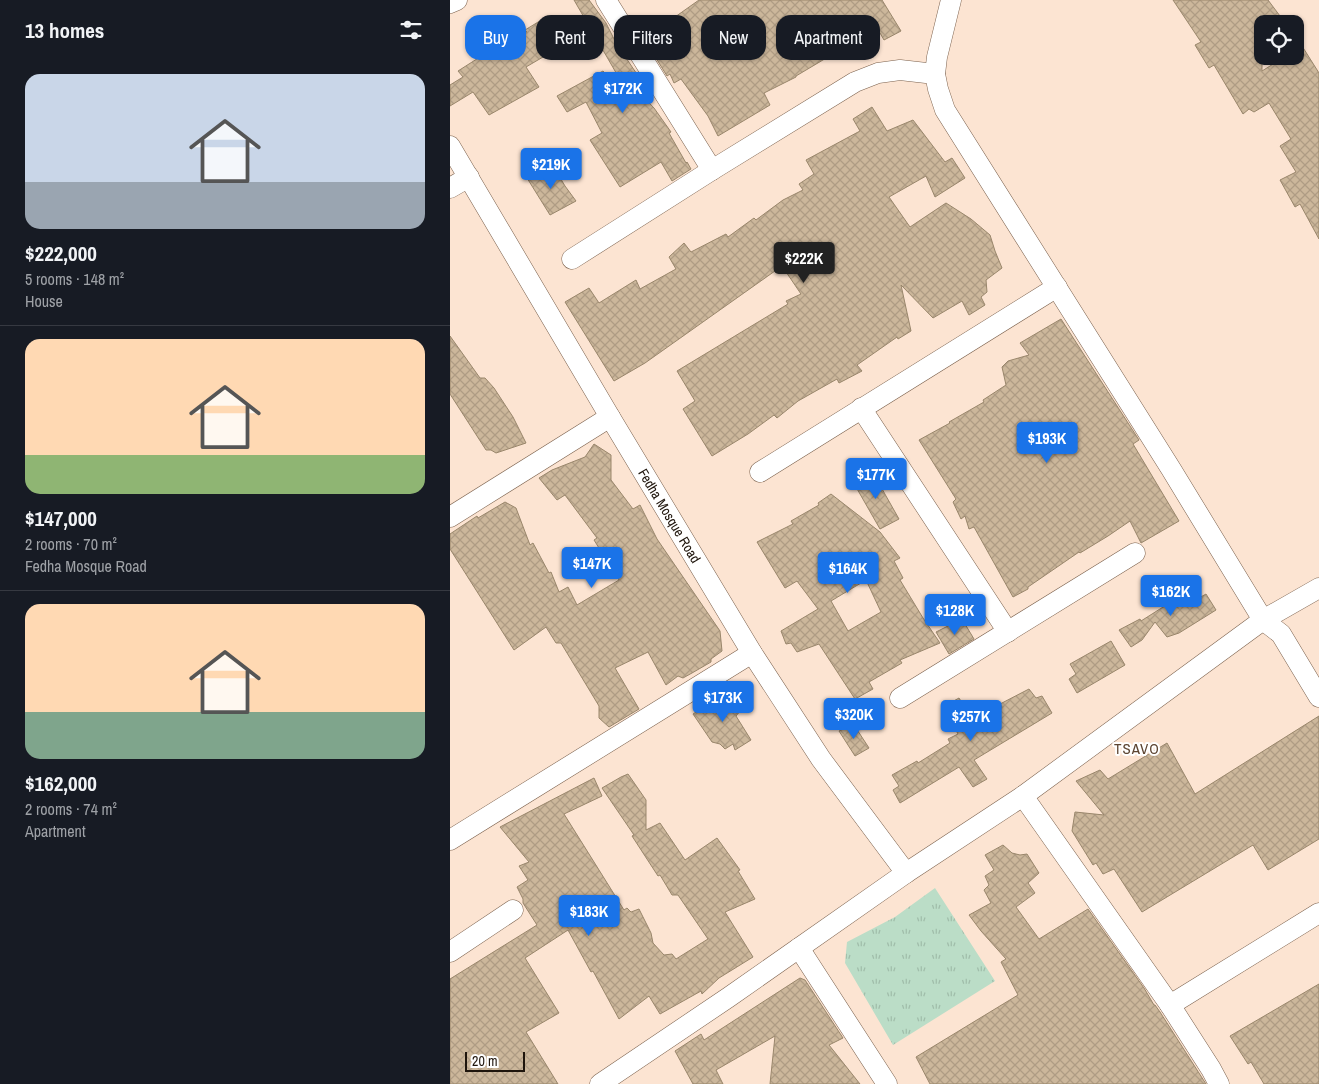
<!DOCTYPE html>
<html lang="en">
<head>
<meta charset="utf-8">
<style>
	:root { --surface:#171b24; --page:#20242c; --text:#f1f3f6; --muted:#9ea1a6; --line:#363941; --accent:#1a73e8 }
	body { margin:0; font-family:"Archivo Narrow",sans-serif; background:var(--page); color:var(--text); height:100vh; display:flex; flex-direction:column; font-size:19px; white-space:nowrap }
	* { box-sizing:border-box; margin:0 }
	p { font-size:16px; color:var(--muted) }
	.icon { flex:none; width:28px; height:28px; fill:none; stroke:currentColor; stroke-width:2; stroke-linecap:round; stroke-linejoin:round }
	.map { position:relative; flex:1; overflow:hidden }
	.drawer { display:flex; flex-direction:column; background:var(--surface); width:450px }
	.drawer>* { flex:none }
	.banner { position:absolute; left:15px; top:15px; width:475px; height:45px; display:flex; gap:10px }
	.fabs { position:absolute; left:804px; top:15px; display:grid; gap:10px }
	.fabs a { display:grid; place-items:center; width:50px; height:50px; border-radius:10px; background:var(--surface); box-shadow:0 1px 4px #0004; font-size:25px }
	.scale { position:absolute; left:15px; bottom:12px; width:60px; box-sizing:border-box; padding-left:5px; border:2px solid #1f150c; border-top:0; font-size:14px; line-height:18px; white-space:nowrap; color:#1f150c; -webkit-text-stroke:4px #fff; paint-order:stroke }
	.price { position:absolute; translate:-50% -42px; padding:0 11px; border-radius:5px; background:var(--accent); color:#fff; font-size:16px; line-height:32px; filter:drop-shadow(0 1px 2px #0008) }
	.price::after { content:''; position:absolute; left:50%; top:30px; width:15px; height:11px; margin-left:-8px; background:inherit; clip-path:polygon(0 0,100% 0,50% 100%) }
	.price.selected { background:#222; color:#fff }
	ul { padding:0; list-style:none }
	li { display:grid; align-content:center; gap:10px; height:265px; padding:0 25px }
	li+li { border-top:1px solid var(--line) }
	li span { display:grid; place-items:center; height:155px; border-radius:15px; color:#555 }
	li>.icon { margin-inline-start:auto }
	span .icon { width:90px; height:90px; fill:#fffc; stroke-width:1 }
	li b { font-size:21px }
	h2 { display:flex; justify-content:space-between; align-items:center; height:60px; padding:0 25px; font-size:21px }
	.chip { padding:0 18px; border-radius:15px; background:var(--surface); box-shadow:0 1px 4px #0004; font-size:18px; line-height:45px }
	.chip.selected { background:var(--accent); color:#fff }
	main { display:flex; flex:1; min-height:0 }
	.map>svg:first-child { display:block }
	.park { fill:url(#park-tufts) }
	.building { fill:url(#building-cross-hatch); stroke:#99866b; fill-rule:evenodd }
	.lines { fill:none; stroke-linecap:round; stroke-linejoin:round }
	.minor-casing { stroke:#7b614d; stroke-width:21 }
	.minor { stroke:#fff; stroke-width:20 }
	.labels { text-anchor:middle; stroke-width:4; stroke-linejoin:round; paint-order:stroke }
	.street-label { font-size:14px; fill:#1f150c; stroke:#fff }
	.neighbourhood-label { font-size:15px; letter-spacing:1px; fill:#5d4532; stroke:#fff }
</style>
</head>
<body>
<main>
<section class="drawer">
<h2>13 homes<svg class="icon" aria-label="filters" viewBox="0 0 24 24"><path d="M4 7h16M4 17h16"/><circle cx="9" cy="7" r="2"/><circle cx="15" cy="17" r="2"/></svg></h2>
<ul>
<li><span style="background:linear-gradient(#c9d6e8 70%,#9aa5b1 0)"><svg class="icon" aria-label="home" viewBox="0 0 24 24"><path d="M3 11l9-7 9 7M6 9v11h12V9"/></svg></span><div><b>$222,000</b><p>5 rooms · 148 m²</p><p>House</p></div></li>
<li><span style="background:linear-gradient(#ffd9b3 75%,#8fb573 0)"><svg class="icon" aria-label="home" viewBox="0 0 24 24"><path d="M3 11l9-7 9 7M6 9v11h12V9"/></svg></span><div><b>$147,000</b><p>2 rooms · 70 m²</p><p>Fedha Mosque Road</p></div></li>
<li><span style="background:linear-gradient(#ffd9b3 70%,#7fa58c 0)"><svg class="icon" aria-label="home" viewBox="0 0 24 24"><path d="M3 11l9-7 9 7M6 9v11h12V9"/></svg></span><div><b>$162,000</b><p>2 rooms · 74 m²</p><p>Apartment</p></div></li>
</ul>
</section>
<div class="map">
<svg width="869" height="1084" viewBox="0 0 869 1084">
	<defs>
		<pattern id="park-tufts" width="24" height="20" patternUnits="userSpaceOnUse" patternTransform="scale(1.25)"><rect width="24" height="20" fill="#bbddc7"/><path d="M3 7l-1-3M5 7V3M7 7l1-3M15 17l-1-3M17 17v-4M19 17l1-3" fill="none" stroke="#a0bdaa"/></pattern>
		<pattern id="building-cross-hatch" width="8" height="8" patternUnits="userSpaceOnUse" patternTransform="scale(1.25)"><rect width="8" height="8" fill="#ccb79b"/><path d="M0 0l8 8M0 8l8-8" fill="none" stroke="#af9c84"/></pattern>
	</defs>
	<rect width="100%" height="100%" fill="#fce4d2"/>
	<path class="park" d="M 485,888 L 545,981 L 443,1045 L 395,963 L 397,942 L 445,917 Z"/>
	<g class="building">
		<path d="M 124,0 L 139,0 L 156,23 L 171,53 L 172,52 L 195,86 L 187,90 L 204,108 L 221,132 L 219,133 L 236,163 L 237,162 L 241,169 L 222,181 L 211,162 L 170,187 L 140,140 L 152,133 L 136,102 L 117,112 L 107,96 L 153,71 L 174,92 L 176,90 Z"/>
		<path d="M 249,0 L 432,0 L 451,31 L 434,40 L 430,33 L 421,37 L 415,30 L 382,53 L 383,54 L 346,76 L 346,77 L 314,93 L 320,105 L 268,136 L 258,116 L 231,79 L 224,83 L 220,74 L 217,76 L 206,58 L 227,44 L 224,38 L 234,32 L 225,17 Z"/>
		<path d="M 723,0 L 818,0 L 836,24 L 812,24 L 812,71 L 836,56 L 845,56 L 845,51 L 852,46 L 869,73 L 869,239 L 850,204 L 845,207 L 830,180 L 846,172 L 830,146 L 841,139 L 819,103 L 804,112 L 799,109 L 793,114 L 764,65 L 759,68 L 745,45 L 751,42 Z"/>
		<path d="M 98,16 L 122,40 L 76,67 L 89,87 L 39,115 L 23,92 L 0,106 L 0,85 L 13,77 L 8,71 L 44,48 L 44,47 L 77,32 L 75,30 Z"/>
		<path d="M 422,107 L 437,131 L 463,120 L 495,162 L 502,158 L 515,178 L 485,197 L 476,176 L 439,197 L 460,227 L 496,203 L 521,219 L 540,235 L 545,251 L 552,268 L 536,280 L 537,292 L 531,297 L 535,305 L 519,315 L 512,301 L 483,318 L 451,285 L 461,331 L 448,339 L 447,337 L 407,365 L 412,371 L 389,383 L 387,379 L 348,401 L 327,418 L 324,415 L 298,434 L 262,456 L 233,409 L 245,401 L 227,371 L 338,304 L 336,301 L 351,294 L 332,266 L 195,363 L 164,381 L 115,302 L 139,288 L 149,303 L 186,280 L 190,289 L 226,269 L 219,257 L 234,243 L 241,252 L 276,234 L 278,237 L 304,218 L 306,220 L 333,200 L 353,190 L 349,184 L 364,174 L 356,160 L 410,131 L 403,119 Z"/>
		<path d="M 102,164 L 115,186 L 126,201 L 100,215 L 77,178 Z"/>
		<path d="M 611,319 L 689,440 L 683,444 L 729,521 L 691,543 L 680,521 L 658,536 L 630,553 L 629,552 L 578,587 L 578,589 L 563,597 L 524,527 L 519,529 L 515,516 L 511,519 L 503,502 L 506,499 L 469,440 L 500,423 L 499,422 L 534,402 L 533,400 L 556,385 L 552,367 L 558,361 L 579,355 L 570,343 Z"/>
		<path d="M 0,336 L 30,378 L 35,378 L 44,388 L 63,417 L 76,443 L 46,453 L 41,450 L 36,450 L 0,394 Z"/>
		<path d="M 144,444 L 161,455 L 161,480 L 183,509 L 190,505 L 207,539 L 270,631 L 272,651 L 261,659 L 261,662 L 242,673 L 233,678 L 228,676 L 216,685 L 198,652 L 165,668 L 189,709 L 159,727 L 149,718 L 149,706 L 111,643 L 106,643 L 96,627 L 64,650 L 0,549 L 0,534 L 27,516 L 28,518 L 55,502 L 66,508 L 80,545 L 83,543 L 99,573 L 101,572 L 109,592 L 118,587 L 127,605 L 169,580 L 144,540 L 147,538 L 115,495 L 107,500 L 89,478 L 102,470 L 135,457 Z"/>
		<path d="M 420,472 L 427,480 L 449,519 L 430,529 L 402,480 Z"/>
		<path d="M 381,494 L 430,532 L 450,558 L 444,561 L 453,578 L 450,580 L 473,618 L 490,643 L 450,660 L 452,663 L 419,682 L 423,689 L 405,699 L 369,644 L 347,652 L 341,643 L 336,644 L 331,631 L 368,609 L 347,581 L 335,588 L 307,542 L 343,524 L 341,521 L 369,505 L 368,503 ZM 416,580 L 431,612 L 398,631 L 381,601 Z"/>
		<path d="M 743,588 L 749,598 L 756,594 L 766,610 L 729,633 L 717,637 L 705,622 L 692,640 L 681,647 L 669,630 L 690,619 L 691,621 Z"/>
		<path d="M 512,619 L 524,639 L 499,654 L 486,632 Z"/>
		<path d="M 661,641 L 675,665 L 627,693 L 619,679 L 626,674 L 620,664 Z"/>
		<path d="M 579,689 L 586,698 L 592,696 L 602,713 L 524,760 L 537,779 L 523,787 L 509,767 L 450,803 L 443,790 L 449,786 L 442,775 L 467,761 L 468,763 L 500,743 L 498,739 L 508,734 L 493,707 L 509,698 L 525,723 L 552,707 L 550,704 Z"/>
		<path d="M 275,693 L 291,710 L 286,716 L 301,740 L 285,750 L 283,744 L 275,749 L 270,744 L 262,742 L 243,714 Z"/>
		<path d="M 869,716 L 869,839 L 818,870 L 803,845 L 692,912 L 664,869 L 653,874 L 646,863 L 643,865 L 622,831 L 625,812 L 654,815 L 626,781 L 650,770 L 658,779 L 717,743 L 745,794 Z"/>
		<path d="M 404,725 L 419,748 L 405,756 L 389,731 Z"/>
		<path d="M 178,774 L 196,800 L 196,830 L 210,823 L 235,860 L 267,838 L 290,870 L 288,871 L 305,899 L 275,912 L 303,957 L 269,978 L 252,994 L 251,991 L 210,1014 L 199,996 L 169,1019 L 143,971 L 141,972 L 118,930 L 75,958 L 109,1013 L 76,1032 L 108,1084 L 0,1084 L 0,979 L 87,925 L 73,903 L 73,899 L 67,887 L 78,880 L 69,866 L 79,862 L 50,827 L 144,778 L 152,796 L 114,814 L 174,910 L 177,908 L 181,912 L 189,909 L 201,933 L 203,943 L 214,955 L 222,954 L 226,959 L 258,939 L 228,895 L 222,895 L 210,875 L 208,876 L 182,836 L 184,835 L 152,788 L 171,777 Z"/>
		<path d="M 553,845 L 562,853 L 570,855 L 577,854 L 589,873 L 578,883 L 585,893 L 566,907 L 589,939 L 638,909 L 694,988 L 704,1005 L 705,1005 L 710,1012 L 756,1084 L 480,1084 L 466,1057 L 568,995 L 551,962 L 556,959 L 531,931 L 519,915 L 541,903 L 534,890 L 539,885 L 535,876 L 544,870 L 535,855 Z"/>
		<path d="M 350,978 L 355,980 L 393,1038 L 379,1045 L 410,1084 L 320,1084 L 325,1036 L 266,1070 L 273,1084 L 243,1084 L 225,1051 L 251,1034 L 254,1040 Z"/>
		<path d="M 869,984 L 869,1084 L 814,1084 L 801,1062 L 798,1064 L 780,1036 Z"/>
	</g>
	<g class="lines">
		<g class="minor-casing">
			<g id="minor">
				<path d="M 156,0 L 262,170"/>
				<path d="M 501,0 L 487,57 L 485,74 L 488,89 L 495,110 L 721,469 L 813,620 L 831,634 L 869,697"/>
				<path d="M 0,3 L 7,0"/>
				<path id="s1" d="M 0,146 L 160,417 L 302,653 L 371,759 L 456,873"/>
				<path d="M 0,188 L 19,177"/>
				<path d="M 122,259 L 262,170 L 405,82 L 428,73 L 450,70 L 485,74"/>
				<path d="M 411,408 L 558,632"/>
				<path d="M 310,472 L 607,287"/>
				<path d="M 0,517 L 160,417"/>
				<path d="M 450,698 L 685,553"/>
				<path d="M 573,796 L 720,1005 L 761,1069 L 769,1084"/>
				<path d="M 0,840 L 302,653"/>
				<path d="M 349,948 L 437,1084"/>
				<path d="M 0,952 L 63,910"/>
				<path d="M 720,1005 L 869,913"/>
				<path d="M 150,1084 L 279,997 L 456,873 L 573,796 L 813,620 L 869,588"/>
			</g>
		</g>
		<use href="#minor" class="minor"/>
	</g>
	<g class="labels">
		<g class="street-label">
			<text dy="5" stroke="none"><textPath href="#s1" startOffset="430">Fedha Mosque Road</textPath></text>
		</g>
		<g class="neighbourhood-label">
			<text x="687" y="754">TSAVO</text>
		</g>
	</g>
</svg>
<div class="fabs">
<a><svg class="icon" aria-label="locate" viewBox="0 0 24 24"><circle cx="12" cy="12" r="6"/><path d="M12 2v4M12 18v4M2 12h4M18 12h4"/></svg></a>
</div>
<div class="scale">20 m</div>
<b class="price" style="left:173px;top:114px">$172K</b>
<b class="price" style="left:101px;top:190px">$219K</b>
<b class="price selected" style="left:354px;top:284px">$222K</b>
<b class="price" style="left:597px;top:464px">$193K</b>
<b class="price" style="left:426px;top:500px">$177K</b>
<b class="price" style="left:142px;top:589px">$147K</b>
<b class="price" style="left:398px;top:594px">$164K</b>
<b class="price" style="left:721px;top:617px">$162K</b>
<b class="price" style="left:505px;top:636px">$128K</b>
<b class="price" style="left:273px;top:723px">$173K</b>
<b class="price" style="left:404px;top:740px">$320K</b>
<b class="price" style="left:521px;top:742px">$257K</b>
<b class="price" style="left:139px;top:937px">$183K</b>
<div class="banner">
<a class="chip selected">Buy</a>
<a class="chip">Rent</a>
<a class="chip">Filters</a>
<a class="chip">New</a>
<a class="chip">Apartment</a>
</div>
</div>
</main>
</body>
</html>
